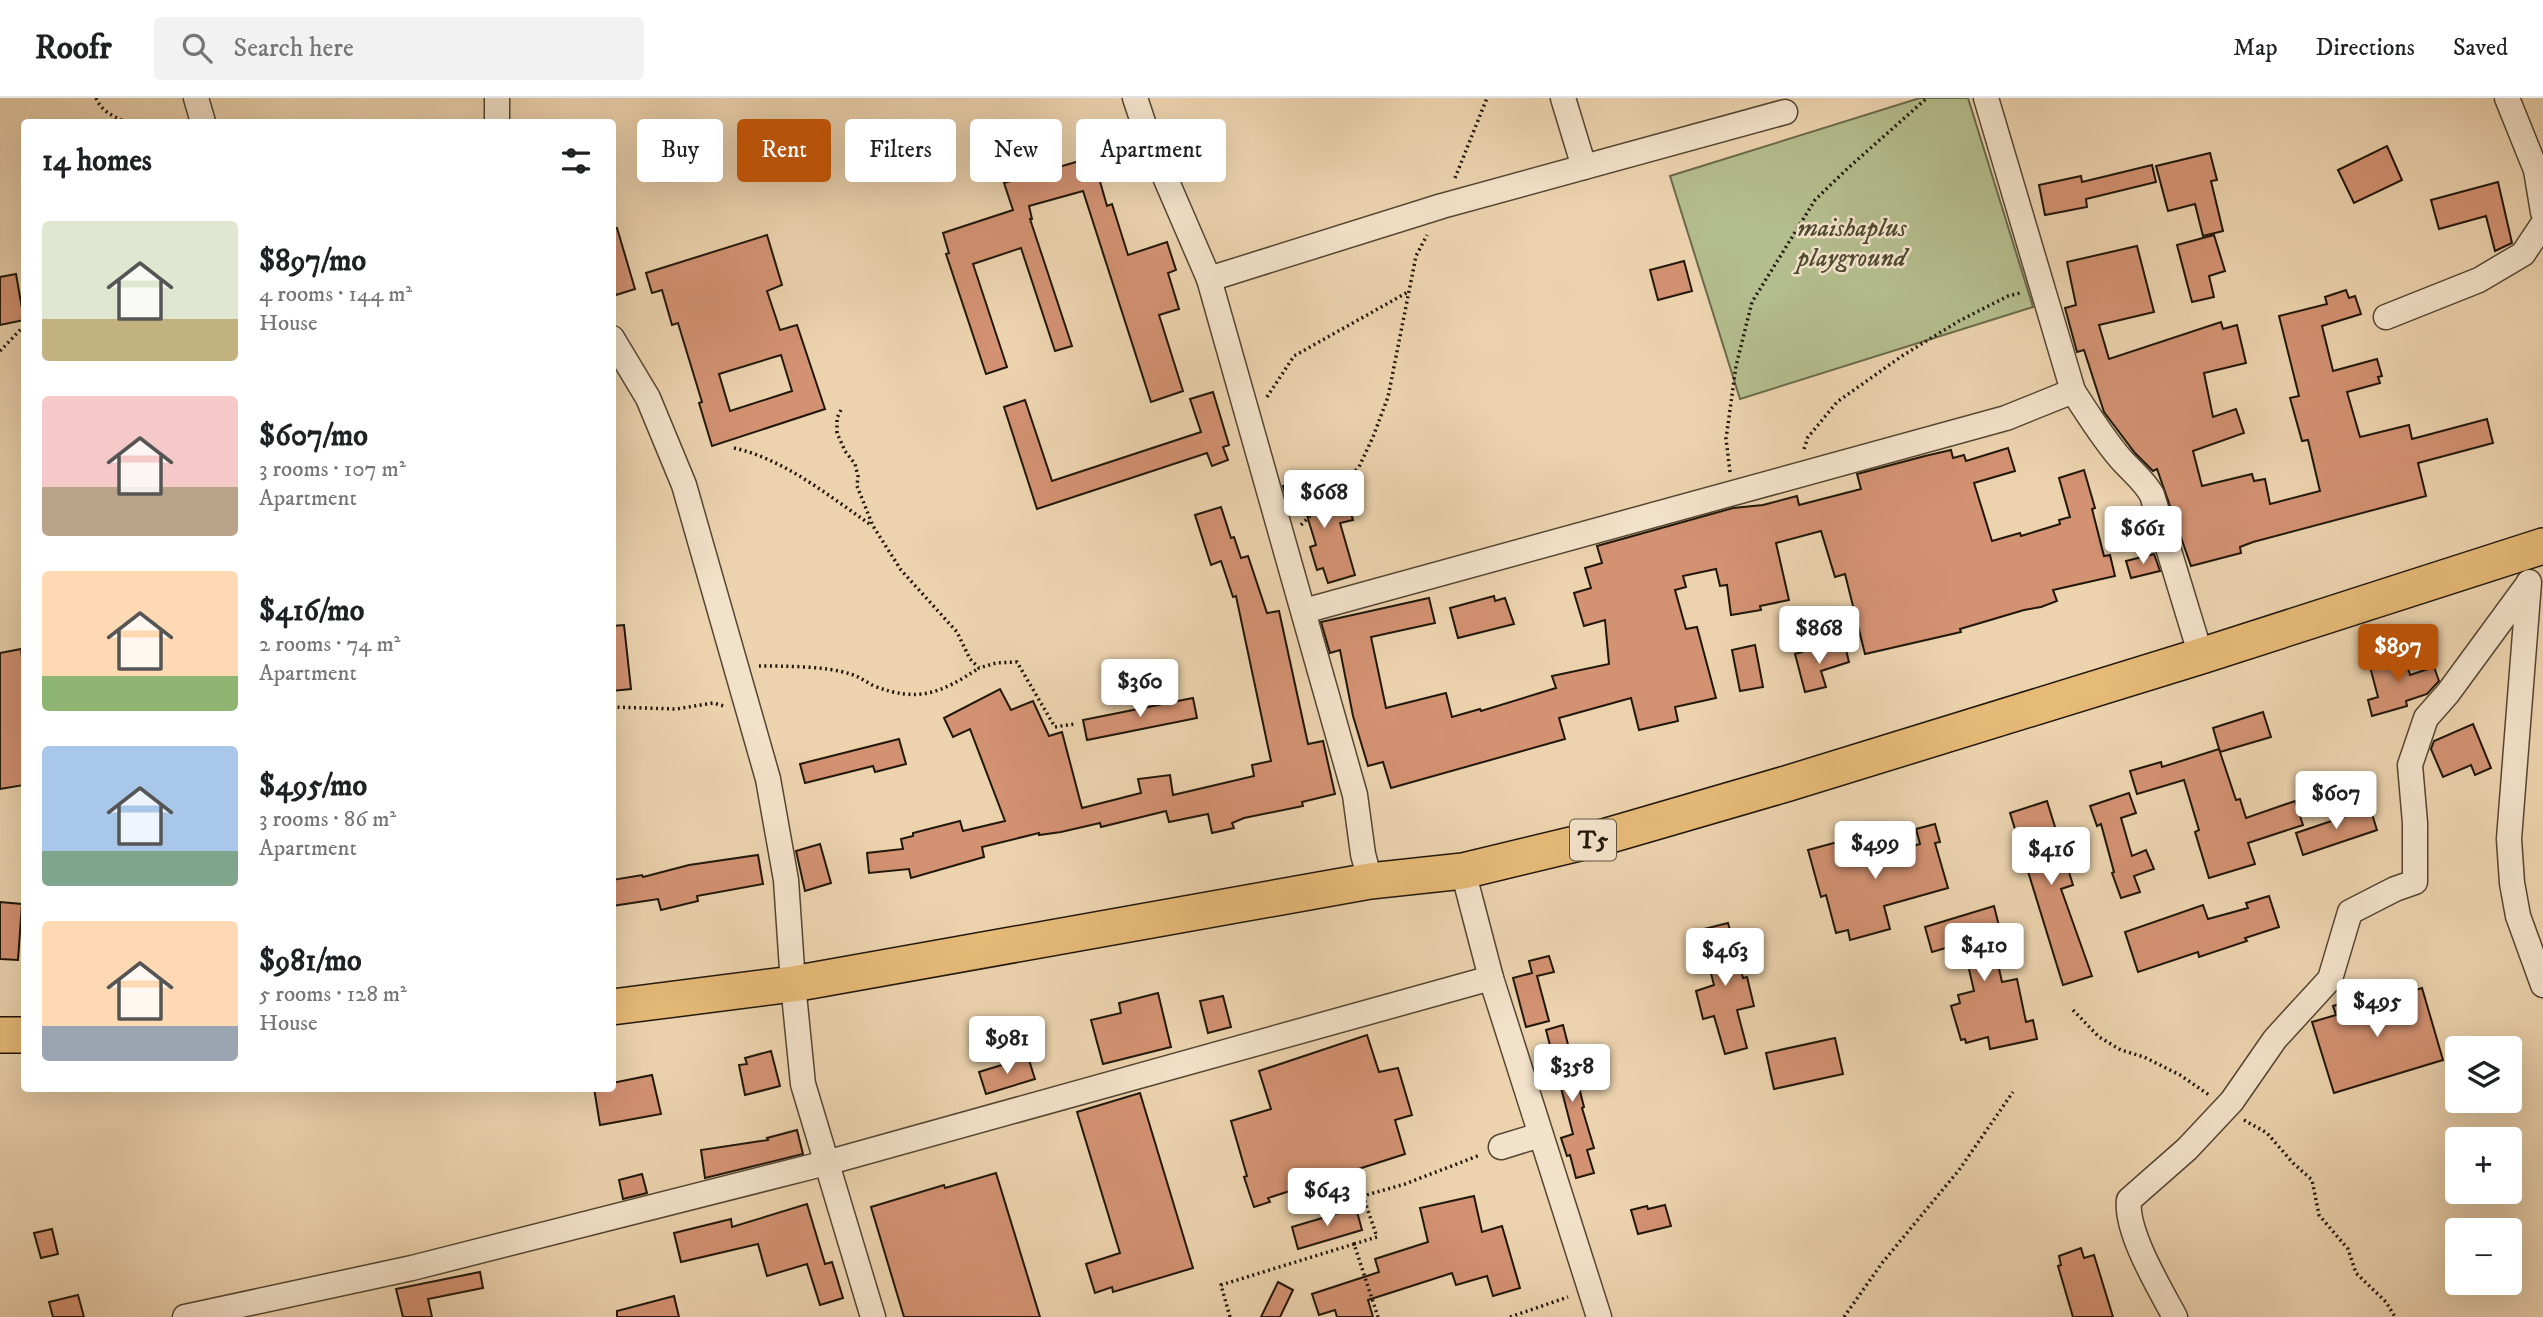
<!DOCTYPE html>
<html lang="en">
<head>
<meta charset="utf-8">
<style>
	:root { --surface:#fff; --page:#f2f2f2; --text:#202124; --muted:#757577; --line:#e0e0e0; --accent:#b45309 }
	body { margin:0; font-family:"IM FELL DW Pica",serif; background:var(--page); color:var(--text); height:100vh; display:flex; flex-direction:column; font-size:26px; white-space:nowrap }
	* { box-sizing:border-box; margin:0 }
	p { font-size:23px; color:var(--muted) }
	.icon { flex:none; width:38px; height:38px; fill:none; stroke:currentColor; stroke-width:2; stroke-linecap:round; stroke-linejoin:round }
	.map { position:relative; flex:1; overflow:hidden }
	.panel { position:absolute; left:21px; top:21px; width:595px; height:973px; display:flex; flex-direction:column; background:var(--surface); border-radius:7px; box-shadow:0 7px 28px #0002 }
	.panel>* { flex:none }
	.guide { position:absolute; left:637px; top:21px; width:665px; height:63px; display:flex; gap:14px }
	.tools { position:absolute; left:2445px; top:938px; display:grid; gap:14px }
	.tools a { display:grid; place-items:center; width:77px; height:77px; border-radius:7px; background:var(--surface); box-shadow:0 7px 28px #0002; font-size:35px }
	.price { position:absolute; translate:-50% -60px; padding:0 16px; border-radius:7px; background:#fff; color:#222; font-size:23px; line-height:46px; filter:drop-shadow(0 2px 4px #0008) }
	.price::after { content:''; position:absolute; left:50%; top:42px; width:21px; height:16px; margin-left:-10px; background:inherit; clip-path:polygon(0 0,100% 0,50% 100%) }
	.price.active { background:var(--accent); color:#fff }
	ul { padding:0; list-style:none }
	li { display:flex; align-items:center; gap:21px; height:175px; padding:0 21px }
	li span { display:grid; place-items:center; flex:none; width:196px; height:140px; border-radius:7px; color:#555 }
	li>.icon { margin-inline-start:auto }
	span .icon { width:84px; height:84px; fill:#fffc; stroke-width:1 }
	li b { font-size:30px }
	h2 { display:flex; justify-content:space-between; align-items:center; height:84px; padding:0 21px; font-size:30px }
	.chip { padding:0 24px; border-radius:7px; background:var(--surface); box-shadow:0 7px 28px #0002; font-size:24px; line-height:63px }
	.chip.active { background:var(--accent); color:#fff }
	header { display:flex; align-items:center; gap:42px; box-sizing:border-box; height:98px; padding:0 35px; background:var(--surface); border-bottom:2px solid var(--line) }
	header strong { font-size:33px }
	nav { display:flex; gap:38px; margin-inline-start:auto; font-size:24px }
	.search { width:490px; height:63px; background:var(--page); display:flex; align-items:center; gap:18px; box-sizing:border-box; padding:0 24px; border-radius:7px; color:var(--muted); font-size:26px }
	.map>svg:first-child { display:block }
	.green { fill:#b4bd8d; stroke:#6a6a4b; stroke-width:2 }
	.building { fill:#d39272; stroke:#211709; stroke-width:2; fill-rule:evenodd }
	.lines { fill:none; stroke-linecap:round; stroke-linejoin:round }
	.minor-casing { stroke:#544632; stroke-width:27 }
	.highway-casing { stroke:#211709; stroke-width:38 }
	.path { stroke:#211709; stroke-width:3.5; stroke-dasharray:2 3.5; stroke-linecap:butt }
	.minor { stroke:#f3e2ca; stroke-width:24 }
	.highway { stroke:#e6ba77; stroke-width:35 }
	.labels { text-anchor:middle; stroke-width:5; stroke-linejoin:round; paint-order:stroke }
	.shield { fill:#f3e2ca; stroke:#605443; stroke-width:2 }
	.shield-label { font-size:24px; font-weight:bold; fill:#211709 }
	.park-label { font-size:26px; font-style:italic; fill:#4d4931; stroke:#f3e2ca }
</style>
</head>
<body>
<header>
<strong>Roofr</strong>
<div class="search"><svg class="icon" aria-label="search" viewBox="0 0 24 24"><circle cx="10" cy="10" r="6"/><path d="M15 15l6 6"/></svg>Search here</div>
<nav><a>Map</a><a>Directions</a><a>Saved</a></nav>
</header>
<div class="map">
<svg width="2543" height="1219" viewBox="0 0 2543 1219">
	<rect width="100%" height="100%" fill="#ecd3ae"/>
	<filter id="stains"><feTurbulence type="fractalNoise" baseFrequency=".00286" numOctaves="4"/><feColorMatrix values="0 0 0 0 .2 0 0 0 0 .09 0 0 0 0 .02 0 0 0 .5 -.17"/></filter>
	<radialGradient id="worn" r=".72"><stop offset=".6" stop-color="#630" stop-opacity="0"/><stop offset="1" stop-color="#630" stop-opacity=".3"/></radialGradient>
	<path class="green" d="M 1920,0 L 1968,0 L 2033,209 L 1740,301 L 1670,78 Z"/>
	<g class="building">
		<path d="M 2387,48 L 2402,82 L 2354,105 L 2338,72 Z"/>
		<path d="M 2210,55 L 2217,82 L 2211,83 L 2223,133 L 2203,138 L 2195,106 L 2168,113 L 2156,68 Z"/>
		<path d="M 1093,59 L 1107,108 L 1112,106 L 1128,157 L 1167,144 L 1176,172 L 1168,175 L 1179,211 L 1159,217 L 1183,293 L 1151,304 L 1083,93 L 1029,108 L 1032,121 L 1030,121 L 1072,248 L 1055,253 L 1021,150 L 973,166 L 1007,269 L 986,276 L 946,156 L 949,155 L 943,135 L 1013,112 L 1004,85 Z"/>
		<path d="M 2152,67 L 2156,84 L 2086,101 L 2087,109 L 2045,117 L 2039,87 L 2081,78 L 2082,84 Z"/>
		<path d="M 2498,84 L 2512,145 L 2495,153 L 2486,118 L 2439,131 L 2431,102 Z"/>
		<path d="M 617,130 L 635,191 L 616,197 L 612,187 L 612,131 Z"/>
		<path d="M 767,137 L 782,187 L 767,193 L 780,232 L 797,227 L 825,311 L 712,348 L 699,305 L 702,304 L 678,225 L 672,227 L 662,192 L 652,195 L 646,175 ZM 781,257 L 792,293 L 730,313 L 719,276 Z"/>
		<path d="M 2214,137 L 2225,173 L 2209,178 L 2214,199 L 2192,204 L 2177,147 Z"/>
		<path d="M 2137,148 L 2154,214 L 2099,227 L 2109,261 L 2221,224 L 2223,231 L 2237,227 L 2246,265 L 2204,275 L 2213,319 L 2236,311 L 2244,335 L 2193,353 L 2202,388 L 2252,376 L 2254,383 L 2265,381 L 2270,406 L 2320,393 L 2308,342 L 2302,343 L 2290,300 L 2299,298 L 2279,218 L 2327,206 L 2325,199 L 2346,192 L 2349,200 L 2355,198 L 2361,216 L 2322,228 L 2333,273 L 2377,261 L 2382,278 L 2378,279 L 2380,285 L 2347,294 L 2360,339 L 2409,327 L 2412,341 L 2487,321 L 2493,345 L 2418,365 L 2426,398 L 2253,444 L 2240,449 L 2241,455 L 2191,468 L 2157,371 L 2153,373 L 2135,355 L 2104,314 L 2084,252 L 2077,254 L 2065,210 L 2076,207 L 2067,164 Z"/>
		<path d="M 1684,163 L 1692,193 L 1658,202 L 1650,172 Z"/>
		<path d="M 16,176 L 24,222 L 0,227 L 0,179 Z"/>
		<path d="M 1213,294 L 1229,347 L 1223,349 L 1228,362 L 1212,368 L 1207,355 L 1037,411 L 1004,309 L 1025,302 L 1052,383 L 1201,334 L 1190,301 Z"/>
		<path d="M 2008,350 L 2015,373 L 1974,385 L 1992,443 L 2020,435 L 2021,438 L 2060,426 L 2059,422 L 2070,419 L 2059,380 L 2084,372 L 2095,410 L 2092,411 L 2104,458 L 2110,457 L 2115,478 L 2053,492 L 2057,503 L 2041,509 L 2024,512 L 1960,531 L 1961,534 L 1865,556 L 1845,476 L 1835,479 L 1821,433 L 1776,445 L 1789,502 L 1760,508 L 1761,512 L 1731,517 L 1727,487 L 1720,488 L 1716,471 L 1683,478 L 1686,489 L 1675,492 L 1686,531 L 1697,529 L 1716,600 L 1675,609 L 1678,623 L 1639,632 L 1631,600 L 1559,620 L 1565,641 L 1391,690 L 1383,664 L 1368,668 L 1353,618 L 1340,552 L 1330,555 L 1321,524 L 1429,500 L 1435,525 L 1371,539 L 1386,610 L 1446,595 L 1452,619 L 1480,611 L 1481,613 L 1556,590 L 1552,578 L 1609,566 L 1605,522 L 1584,528 L 1574,495 L 1591,490 L 1585,470 L 1602,465 L 1597,448 L 1733,410 L 1763,407 L 1797,398 L 1799,407 L 1861,391 L 1857,376 L 1925,358 L 1951,352 L 1953,360 L 1964,357 L 1966,363 Z"/>
		<path d="M 1309,381 L 1316,408 L 1346,399 L 1353,422 L 1340,425 L 1355,477 L 1328,485 L 1323,470 L 1317,472 L 1310,449 L 1316,447 L 1305,411 L 1291,415 L 1283,388 Z"/>
		<path d="M 1221,409 L 1231,440 L 1234,439 L 1241,460 L 1248,458 L 1267,515 L 1279,513 L 1308,646 L 1323,643 L 1335,696 L 1302,704 L 1303,708 L 1244,720 L 1232,725 L 1234,730 L 1212,735 L 1208,716 L 1169,724 L 1166,713 L 1101,729 L 1100,725 L 1061,734 L 1039,737 L 1039,735 L 982,749 L 984,759 L 911,780 L 909,771 L 869,775 L 867,755 L 903,751 L 901,741 L 913,738 L 913,735 L 960,723 L 963,733 L 1005,723 L 970,631 L 953,639 L 944,620 L 1000,591 L 1011,612 L 1033,603 L 1049,638 L 1062,634 L 1082,710 L 1141,695 L 1138,681 L 1170,677 L 1173,697 L 1254,678 L 1252,667 L 1271,663 L 1236,498 L 1233,499 L 1221,463 L 1211,467 L 1195,417 Z"/>
		<path d="M 2154,456 L 2160,473 L 2131,480 L 2126,463 Z"/>
		<path d="M 1494,498 L 1495,503 L 1505,500 L 1514,526 L 1458,540 L 1450,510 Z"/>
		<path d="M 624,527 L 631,591 L 612,593 L 612,528 Z"/>
		<path d="M 1755,547 L 1763,589 L 1740,593 L 1732,552 Z"/>
		<path d="M 1845,548 L 1849,564 L 1821,573 L 1826,589 L 1805,594 L 1795,556 L 1815,550 L 1816,555 Z"/>
		<path d="M 21,551 L 24,575 L 24,687 L 0,691 L 0,555 Z"/>
		<path d="M 2404,556 L 2410,577 L 2434,569 L 2439,583 L 2427,596 L 2406,603 L 2407,608 L 2372,618 L 2368,602 L 2378,599 L 2369,565 Z"/>
		<path d="M 1193,600 L 1197,620 L 1087,642 L 1083,622 Z"/>
		<path d="M 2263,614 L 2271,639 L 2220,654 L 2213,630 Z"/>
		<path d="M 2473,626 L 2491,670 L 2475,677 L 2471,667 L 2443,679 L 2431,651 L 2434,643 Z"/>
		<path d="M 899,641 L 906,666 L 875,674 L 873,668 L 805,685 L 800,666 Z"/>
		<path d="M 2219,651 L 2236,702 L 2240,701 L 2246,720 L 2295,703 L 2303,727 L 2248,745 L 2255,766 L 2209,780 L 2195,734 L 2199,732 L 2184,682 L 2137,696 L 2130,673 L 2161,664 L 2162,669 Z"/>
		<path d="M 2129,695 L 2136,715 L 2121,720 L 2132,758 L 2146,752 L 2154,771 L 2134,778 L 2140,794 L 2121,800 L 2112,775 L 2114,774 L 2101,726 L 2097,728 L 2090,708 Z"/>
		<path d="M 2047,703 L 2073,787 L 2061,791 L 2092,878 L 2063,887 L 2010,715 Z"/>
		<path d="M 2370,710 L 2377,732 L 2303,757 L 2296,735 Z"/>
		<path d="M 1935,726 L 1940,744 L 1935,745 L 1948,790 L 1884,808 L 1890,831 L 1850,842 L 1848,832 L 1836,835 L 1826,797 L 1821,799 L 1808,752 L 1856,739 L 1862,762 L 1920,746 L 1916,731 Z"/>
		<path d="M 820,746 L 831,785 L 805,793 L 796,753 Z"/>
		<path d="M 758,757 L 763,786 L 697,798 L 698,803 L 661,812 L 658,801 L 612,808 L 612,782 L 642,777 L 643,779 L 689,767 Z"/>
		<path d="M 2269,798 L 2279,829 L 2245,840 L 2247,843 L 2199,859 L 2198,854 L 2138,874 L 2125,834 L 2203,807 L 2208,821 L 2248,810 L 2246,805 Z"/>
		<path d="M 0,804 L 22,806 L 18,862 L 0,861 Z"/>
		<path d="M 1994,808 L 2001,836 L 1992,839 L 2002,884 L 2017,881 L 2026,924 L 2033,922 L 2037,941 L 1990,951 L 1988,939 L 1966,945 L 1965,941 L 1961,942 L 1951,908 L 1960,905 L 1958,897 L 1974,893 L 1963,845 L 1932,854 L 1925,829 Z"/>
		<path d="M 1728,825 L 1743,880 L 1747,879 L 1754,908 L 1737,912 L 1747,950 L 1725,956 L 1714,918 L 1703,921 L 1696,893 L 1714,887 L 1700,832 Z"/>
		<path d="M 1549,858 L 1554,874 L 1537,878 L 1549,923 L 1526,929 L 1513,880 L 1532,875 L 1529,863 Z"/>
		<path d="M 2422,890 L 2443,962 L 2334,995 L 2312,924 L 2336,917 L 2333,908 L 2378,894 L 2381,903 Z"/>
		<path d="M 1158,895 L 1171,949 L 1103,966 L 1091,922 L 1121,915 L 1119,905 Z"/>
		<path d="M 1223,898 L 1231,929 L 1208,935 L 1200,903 Z"/>
		<path d="M 1563,927 L 1584,1009 L 1582,1010 L 1594,1050 L 1587,1052 L 1594,1075 L 1576,1080 L 1570,1057 L 1567,1058 L 1561,1040 L 1573,1036 L 1546,932 Z"/>
		<path d="M 1367,937 L 1379,974 L 1398,970 L 1412,1017 L 1395,1022 L 1405,1056 L 1268,1100 L 1270,1104 L 1254,1109 L 1244,1079 L 1247,1078 L 1231,1023 L 1271,1011 L 1259,973 Z"/>
		<path d="M 1835,940 L 1843,976 L 1774,991 L 1766,955 Z"/>
		<path d="M 771,953 L 780,988 L 745,997 L 739,967 L 747,966 L 745,960 Z"/>
		<path d="M 1028,959 L 1035,981 L 986,996 L 979,974 Z"/>
		<path d="M 652,977 L 661,1016 L 600,1027 L 594,990 L 612,990 L 612,985 Z"/>
		<path d="M 1140,995 L 1193,1170 L 1113,1194 L 1112,1189 L 1095,1195 L 1086,1166 L 1120,1155 L 1077,1014 Z"/>
		<path d="M 797,1032 L 803,1056 L 705,1080 L 701,1052 L 768,1042 L 767,1040 Z"/>
		<path d="M 996,1075 L 1040,1219 L 904,1219 L 871,1109 L 944,1087 L 945,1090 Z"/>
		<path d="M 642,1076 L 647,1095 L 623,1101 L 619,1082 Z"/>
		<path d="M 1474,1098 L 1482,1134 L 1502,1128 L 1520,1190 L 1493,1198 L 1487,1178 L 1456,1187 L 1452,1175 L 1368,1202 L 1373,1219 L 1337,1219 L 1335,1212 L 1319,1217 L 1312,1196 L 1379,1174 L 1375,1161 L 1428,1144 L 1420,1110 Z"/>
		<path d="M 807,1106 L 825,1166 L 832,1164 L 843,1200 L 820,1207 L 807,1166 L 767,1178 L 758,1146 L 681,1164 L 674,1135 L 731,1121 L 732,1129 Z"/>
		<path d="M 1665,1107 L 1671,1128 L 1638,1136 L 1631,1112 L 1647,1108 L 1648,1111 Z"/>
		<path d="M 1356,1110 L 1362,1132 L 1298,1151 L 1292,1129 Z"/>
		<path d="M 52,1131 L 58,1156 L 41,1160 L 34,1135 Z"/>
		<path d="M 2081,1150 L 2084,1160 L 2094,1157 L 2113,1219 L 2073,1219 L 2058,1168 L 2061,1167 L 2059,1158 Z"/>
		<path d="M 480,1174 L 483,1190 L 428,1201 L 432,1219 L 403,1219 L 396,1191 Z"/>
		<path d="M 1278,1184 L 1293,1192 L 1280,1219 L 1261,1219 Z"/>
		<path d="M 78,1197 L 84,1219 L 53,1219 L 49,1204 Z"/>
		<path d="M 674,1198 L 679,1219 L 617,1219 L 617,1213 Z"/>
	</g>
	<g class="lines">
		<g class="minor-casing">
			<g id="minor">
				<path d="M 196,0 L 203,24"/>
				<path d="M 497,0 L 497,24"/>
				<path d="M 1135,0 L 1149,42 L 1209,181 L 1355,697 L 1363,756 L 1370,783"/>
				<path d="M 1563,0 L 1584,69"/>
				<path d="M 1986,0 L 2073,293 C 2088,316 2102,339 2120,360 C 2131,373 2144,382 2152,397 L 2201,558"/>
				<path d="M 2507,0 L 2536,72 L 2543,114"/>
				<path d="M 1209,181 L 1442,108 L 1785,14"/>
				<path d="M 2386,219 L 2479,182 L 2523,156 L 2543,126"/>
				<path d="M 612,240 L 648,300 L 684,387 L 768,681 L 786,782 L 793,886 L 803,986 L 873,1219"/>
				<path d="M 2529,484 L 2509,741 L 2512,785 L 2518,818 L 2543,887"/>
				<path d="M 1304,513 L 2006,320 L 2073,293"/>
				<path d="M 1463,773 L 1491,880 L 1599,1219"/>
				<path d="M 1501,1049 L 1540,1037"/>
				<path d="M 185,1219 L 412,1170 L 826,1065 L 1491,880"/>
				<path d="M 2175,1219 C 2160,1191 2125,1133 2129,1102 L 2187,1051 L 2232,1003 L 2275,941 L 2330,881 L 2350,814 L 2395,791 L 2415,784 L 2415,725 L 2410,667 L 2426,620 L 2448,595 L 2528,486"/>
			</g>
		</g>
		<g class="highway-casing">
			<g id="highway">
				<path d="M 612,909 L 793,886 L 1370,783 L 1463,773 L 1600,740 L 1789,685 L 2201,558 L 2543,448"/>
				<path d="M 0,937 L 24,937"/>
			</g>
		</g>
		<g class="path">
			<path d="M 96,0 C 101,13 114,19 126,24"/>
			<path d="M 1455,80 L 1487,0"/>
			<path d="M 0,253 L 24,228"/>
			<path d="M 1267,299 L 1294,258 L 1408,194"/>
			<path d="M 841,312 L 837,320 L 837,335 L 845,353 L 855,366 L 858,378 L 857,388 L 873,428 L 901,472 L 957,534 L 970,561 L 979,570 L 996,565 L 1017,564 L 1055,629 L 1074,626"/>
			<path d="M 734,350 C 784,361 829,398 871,427"/>
			<path d="M 1804,351 L 1808,339 L 1837,304 L 1902,258 L 1959,223 L 2008,198 L 2020,195"/>
			<path d="M 1730,374 L 1726,341 L 1736,268 L 1752,204 L 1815,102 L 1847,71 L 1927,0"/>
			<path d="M 1301,427 L 1359,369 L 1373,339 L 1388,299 L 1416,158 L 1427,137"/>
			<path d="M 759,568 C 784,568 827,568 850,576 C 859,578 866,584 874,588 C 919,605 941,595 979,570"/>
			<path d="M 612,609 L 676,611 L 713,605 L 724,608"/>
			<path d="M 2073,912 L 2099,939 L 2121,952 L 2144,959 L 2180,977 L 2209,997"/>
			<path d="M 2244,1022 L 2267,1035 L 2293,1065 L 2312,1082 L 2319,1117 L 2348,1151 L 2356,1175 L 2386,1204 L 2395,1219"/>
			<path d="M 1354,1146 L 1377,1139 L 1363,1098 L 1405,1086 L 1480,1057"/>
			<path d="M 1230,1219 L 1221,1187 L 1354,1146 L 1378,1219"/>
			<path d="M 1510,1219 L 1568,1199"/>
			<path d="M 1844,1219 L 1882,1165 L 1959,1072 L 2013,994"/>
		</g>
		<use href="#minor" class="minor"/>
		<use href="#highway" class="highway"/>
	</g>
	<g class="labels">
		<rect class="shield" x="1570" y="721.5" width="46" height="41" rx="5"/>
		<g class="shield-label">
			<text x="1593" y="750">T5</text>
		</g>
		<g class="park-label">
			<text x="1852" y="138">maishaplus<tspan x="1852" dy="30">playground</tspan></text>
		</g>
	</g>
	<rect width="100%" height="100%" filter="url(#stains)"/>
	<rect width="100%" height="100%" fill="url(#worn)"/>
</svg>
<div class="tools">
<a><svg class="icon" aria-label="layers" viewBox="0 0 24 24"><path d="M12 4l9 5-9 5-9-5zM3 14l9 5 9-5"/></svg></a>
<a>+</a>
<a>−</a>
</div>
<b class="price" style="left:1324px;top:432px">$668</b>
<b class="price" style="left:2143px;top:468px">$661</b>
<b class="price" style="left:1819px;top:568px">$868</b>
<b class="price active" style="left:2398px;top:586px">$897</b>
<b class="price" style="left:1140px;top:621px">$360</b>
<b class="price" style="left:2336px;top:733px">$607</b>
<b class="price" style="left:1875px;top:783px">$499</b>
<b class="price" style="left:2051px;top:789px">$416</b>
<b class="price" style="left:1984px;top:885px">$410</b>
<b class="price" style="left:1725px;top:890px">$463</b>
<b class="price" style="left:2377px;top:941px">$495</b>
<b class="price" style="left:1007px;top:978px">$981</b>
<b class="price" style="left:1572px;top:1006px">$358</b>
<b class="price" style="left:1327px;top:1130px">$643</b>
<div class="guide">
<a class="chip">Buy</a>
<a class="chip active">Rent</a>
<a class="chip">Filters</a>
<a class="chip">New</a>
<a class="chip">Apartment</a>
</div>
<section class="panel">
<h2>14 homes<svg class="icon" aria-label="filters" viewBox="0 0 24 24"><path d="M4 7h16M4 17h16"/><circle cx="9" cy="7" r="2"/><circle cx="15" cy="17" r="2"/></svg></h2>
<ul>
<li><span style="background:linear-gradient(#dfe7d0 70%,#c2b280 0)"><svg class="icon" aria-label="home" viewBox="0 0 24 24"><path d="M3 11l9-7 9 7M6 9v11h12V9"/></svg></span><div><b>$897/mo</b><p>4 rooms · 144 m²</p><p>House</p></div></li>
<li><span style="background:linear-gradient(#f6c9c9 65%,#b9a48a 0)"><svg class="icon" aria-label="home" viewBox="0 0 24 24"><path d="M3 11l9-7 9 7M6 9v11h12V9"/></svg></span><div><b>$607/mo</b><p>3 rooms · 107 m²</p><p>Apartment</p></div></li>
<li><span style="background:linear-gradient(#ffd9b3 75%,#8fb573 0)"><svg class="icon" aria-label="home" viewBox="0 0 24 24"><path d="M3 11l9-7 9 7M6 9v11h12V9"/></svg></span><div><b>$416/mo</b><p>2 rooms · 74 m²</p><p>Apartment</p></div></li>
<li><span style="background:linear-gradient(#a9c7e8 75%,#7fa58c 0)"><svg class="icon" aria-label="home" viewBox="0 0 24 24"><path d="M3 11l9-7 9 7M6 9v11h12V9"/></svg></span><div><b>$495/mo</b><p>3 rooms · 86 m²</p><p>Apartment</p></div></li>
<li><span style="background:linear-gradient(#ffd9b3 75%,#9aa5b1 0)"><svg class="icon" aria-label="home" viewBox="0 0 24 24"><path d="M3 11l9-7 9 7M6 9v11h12V9"/></svg></span><div><b>$981/mo</b><p>5 rooms · 128 m²</p><p>House</p></div></li>
</ul>
</section>
</div>
</body>
</html>
